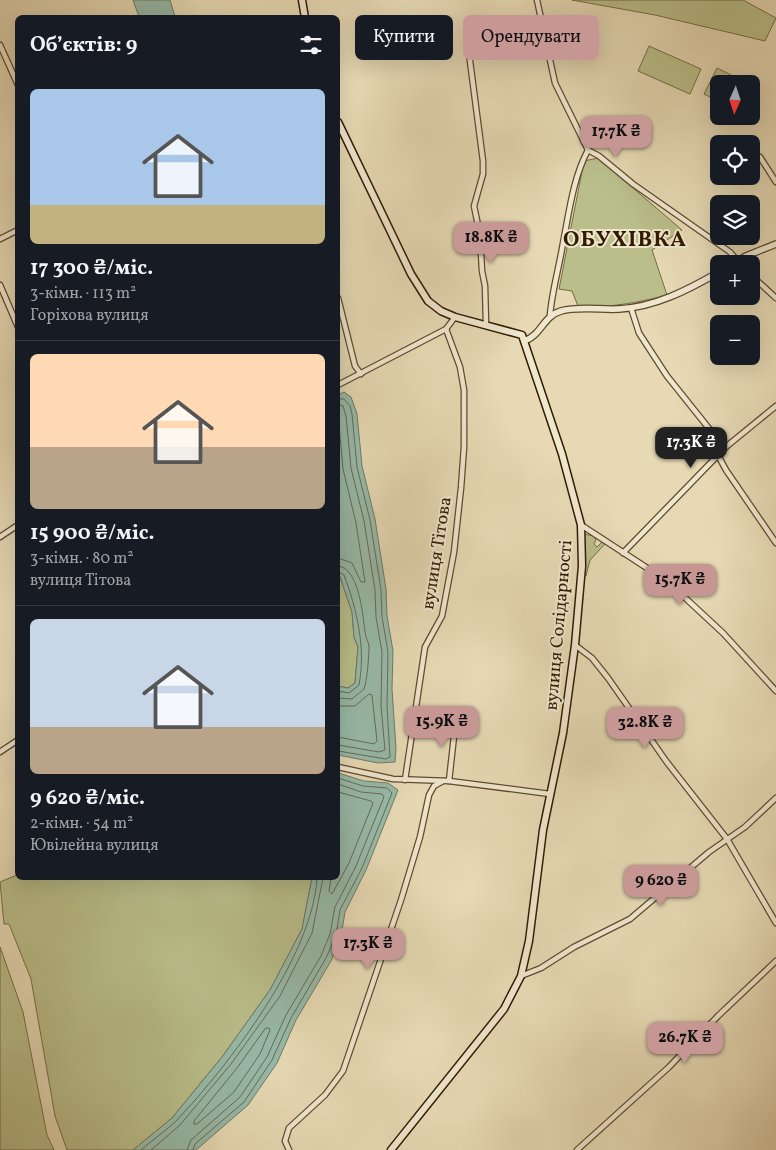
<!DOCTYPE html>
<html lang="uk">
<head>
<meta charset="utf-8">
<style>
	:root { --surface:#171b24; --page:#20242c; --text:#f1f3f6; --muted:#9ea1a6; --line:#363941; --accent:#c59692 }
	body { margin:0; font-family:Vollkorn,serif; background:var(--page); color:var(--text); height:100vh; display:flex; flex-direction:column; font-size:19px; white-space:nowrap }
	* { box-sizing:border-box; margin:0 }
	p { font-size:16px; color:var(--muted) }
	.icon { flex:none; width:28px; height:28px; fill:none; stroke:currentColor; stroke-width:2; stroke-linecap:round; stroke-linejoin:round }
	.map { position:relative; flex:1; overflow:hidden }
	.panel { position:absolute; left:15px; top:15px; width:325px; height:865px; display:flex; flex-direction:column; background:var(--surface); border-radius:8px; box-shadow:0 5px 20px #0002 }
	.panel>* { flex:none }
	.hud { position:absolute; left:355px; top:15px; width:345px; height:45px; display:flex; gap:10px }
	.needle { width:32px; rotate:183deg }
	.fabs { position:absolute; left:710px; top:75px; display:grid; gap:10px }
	.fabs a { display:grid; place-items:center; width:50px; height:50px; border-radius:8px; background:var(--surface); box-shadow:0 5px 20px #0002; font-size:25px }
	.price { position:absolute; translate:-50% -42px; padding:0 11px; border-radius:10px; background:var(--accent); color:#111; font-size:16px; line-height:32px; filter:drop-shadow(0 1px 2px #0008) }
	.price::after { content:''; position:absolute; left:50%; top:30px; width:15px; height:11px; margin-left:-8px; background:inherit; clip-path:polygon(0 0,100% 0,50% 100%) }
	.price.active { background:#222; color:#fff }
	ul { padding:0; list-style:none }
	li { display:grid; align-content:center; gap:10px; height:265px; padding:0 15px }
	li+li { border-top:1px solid var(--line) }
	li span { display:grid; place-items:center; height:155px; border-radius:8px; color:#555 }
	li>.icon { margin-inline-start:auto }
	span .icon { width:90px; height:90px; fill:#fffc; stroke-width:1 }
	li b { font-size:21px }
	h2 { display:flex; justify-content:space-between; align-items:center; height:60px; padding:0 15px; font-size:21px }
	.chip { padding:0 18px; border-radius:8px; background:var(--surface); box-shadow:0 5px 20px #0002; font-size:18px; line-height:45px }
	.chip.active { background:var(--accent); color:#111 }
	.map>svg:first-child { display:block }
	.green { fill:#b9be8a; stroke:#766c46 }
	.water { fill:#97baa9; stroke:#6f7a66 }
	.lines { fill:none; stroke-linecap:round; stroke-linejoin:round }
	.shore { stroke:#656a55; stroke-width:1 }
	.minor-casing { stroke:#604a2e; stroke-width:7 }
	.tertiary-casing { stroke:#604a2e; stroke-width:8 }
	.secondary-casing { stroke:#331b01; stroke-width:9 }
	.minor { stroke:#efe6ce; stroke-width:4.5 }
	.tertiary { stroke:#efe6ce; stroke-width:5.5 }
	.secondary { stroke:#efe6ce; stroke-width:6 }
	.labels { text-anchor:middle; stroke-width:4; stroke-linejoin:round; paint-order:stroke }
	.street-label { font-size:18px; fill:#331b01; stroke:#efe6ce }
	.district-label { font-size:22px; font-weight:bold; letter-spacing:1px; fill:#331b01; stroke:#efe6ce }
</style>
</head>
<body>
<div class="map">
<svg width="776" height="1150" viewBox="0 0 776 1150">
	<rect width="100%" height="100%" fill="#e6d9b4"/>
	<filter id="stains"><feTurbulence type="fractalNoise" baseFrequency=".004" numOctaves="4"/><feColorMatrix values="0 0 0 0 .2 0 0 0 0 .09 0 0 0 0 .02 0 0 0 .5 -.17"/></filter>
	<radialGradient id="worn" r=".72"><stop offset=".6" stop-color="#630" stop-opacity="0"/><stop offset="1" stop-color="#630" stop-opacity=".3"/></radialGradient>
	<g class="green">
		<path d="M 572,0 L 743,0 L 776,18 L 765,41 L 655,15 Z"/>
		<path d="M 649,46 L 701,69 L 690,94 L 638,71 Z"/>
		<path d="M 717,68 L 731,75 L 726,84 L 719,84 L 718,101 L 704,94 Z"/>
		<path d="M 598,158 L 682,230 L 652,250 L 667,295 C 637,303 609,308 578,306 L 572,291 L 559,289 L 584,161 Z"/>
		<path d="M 584,534 L 594,536 L 596,540 L 594,544 L 597,547 L 602,542 L 605,544 L 590,560 L 586,576 L 584,575 Z"/>
		<path d="M 338,571 L 352,612 L 354,637 L 358,647 L 355,683 L 348,688 L 338,686 Z"/>
		<path d="M 17,875 L 18,878 L 312,878 L 302,929 L 270,990 L 222,1057 L 172,1118 L 133,1150 L 67,1150 L 55,1116 L 31,979 L 9,924 L 4,924 L 0,882 Z"/>
		<path d="M 0,947 L 23,1012 L 47,1135 L 54,1150 L 0,1150 Z"/>
	</g>
	<g class="water">
		<path d="M 133,0 L 170,0 L 175,17 L 139,17 Z"/>
		<path d="M 344,392 L 351,397 L 357,414 L 362,466 L 375,519 L 386,589 L 387,616 L 393,651 L 392,689 L 396,749 L 395,762 L 378,763 L 338,755 L 338,686 L 348,688 L 355,683 L 358,647 L 354,637 L 352,612 L 338,571 L 338,395 Z"/>
		<path d="M 338,773 L 364,781 L 388,783 L 398,790 L 366,870 L 345,912 L 341,937 L 331,961 L 296,1020 L 277,1063 L 248,1105 L 196,1150 L 133,1150 L 172,1118 L 222,1057 L 270,990 L 302,929 L 312,878 L 338,878 Z"/>
	</g>
	<g class="lines">
		<g class="shore">
			<path d="M 338,399 L 344,399 L 350,406 L 352,414 L 357,467 L 370,520 L 381,590 L 382,617 L 388,652 L 387,706 L 390,757 L 386,759 L 338,751"/>
			<path d="M 338,405 L 343,406 L 346,416 L 351,468 L 364,521 L 375,590 L 376,617 L 382,652 L 381,706 L 385,750 L 379,752 L 338,745"/>
			<path d="M 338,414 L 343,469 L 356,523 L 365,582 L 361,582 L 352,563 L 338,558"/>
			<path d="M 338,566 C 359,567 363,616 365,632 C 365,637 369,642 369,647 C 369,656 367,681 364,689 L 352,699 L 338,698"/>
			<path d="M 338,572 L 344,575 C 357,610 366,648 359,685 L 349,693 L 338,691"/>
			<path d="M 338,706 L 355,706 L 369,694 L 372,695 L 377,741 L 374,744 L 338,737"/>
			<path d="M 331,878 L 329,891 L 332,894 L 349,863 L 373,803 L 371,801 L 338,792"/>
			<path d="M 266,1028 L 269,1028 L 270,1030 L 260,1054 L 234,1092 L 197,1124 L 194,1124 L 194,1121 L 237,1068 Z"/>
			<path d="M 141,1150 C 152,1140 166,1131 176,1121 C 229,1065 313,956 317,878"/>
			<path d="M 151,1150 L 180,1125 L 231,1064 L 280,996 L 312,933 L 323,878"/>
			<path d="M 187,1150 L 191,1140 L 240,1097 L 267,1057 L 286,1015 L 321,956 L 330,934 L 335,907 L 356,866 L 384,797 L 382,794 L 361,792 L 338,784"/>
			<path d="M 193,1150 L 195,1144 L 244,1102 L 272,1060 L 291,1018 L 326,958 L 336,936 L 340,910 L 362,868 L 392,793 L 387,788 L 363,786 L 338,778"/>
		</g>
		<g class="minor-casing">
			<g id="minor">
				<path d="M 537,0 L 555,83 L 588,150"/>
				<path d="M 0,45 L 18,85"/>
				<path d="M 588,150 L 599,156 L 633,184 L 730,252 L 740,264"/>
				<path d="M 760,157 L 776,182"/>
				<path d="M 0,239 L 18,230"/>
				<path d="M 751,275 L 776,298"/>
				<path d="M 0,285 L 18,327"/>
				<path d="M 338,298 L 355,366 L 361,374"/>
				<path d="M 631,308 L 639,333 L 667,376 L 719,441 L 720,459 L 726,470 L 776,543"/>
				<path d="M 550,315 C 552,291 559,268 563,243 C 569,213 573,178 588,150"/>
				<path d="M 486,324 L 485,286 L 482,271 L 480,235 L 474,206 L 483,174 L 483,161 L 467,38 L 468,34 L 544,31"/>
				<path d="M 338,385 L 446,329 L 455,317"/>
				<path d="M 581,525 L 667,581 L 723,633 L 776,691"/>
				<path d="M 0,537 L 18,525"/>
				<path d="M 623,553 L 727,446 L 776,406"/>
				<path d="M 575,645 L 592,658 L 608,678 L 666,761 L 727,839 L 776,923"/>
				<path d="M 0,752 L 18,740"/>
				<path d="M 338,767 L 393,779 L 449,781 L 550,794"/>
				<path d="M 405,780 L 425,647 L 442,616 L 454,552 L 461,488 L 464,447 L 464,390 L 460,367 L 446,329"/>
				<path d="M 449,781 L 456,718"/>
				<path d="M 521,976 L 541,968 L 574,947 L 630,919 L 709,852 L 745,827 L 776,798"/>
				<path d="M 289,1150 L 285,1141 L 289,1128 L 325,1095 L 343,1071 L 401,900 L 420,837 L 429,795 L 434,786 L 443,781"/>
				<path d="M 577,1150 L 669,1067 L 718,1016 L 776,961"/>
			</g>
		</g>
		<g class="tertiary-casing">
			<g id="tertiary">
				<path d="M 733,264 L 746,256 L 776,244"/>
				<path d="M 524,341 C 541,336 543,316 561,311 C 578,306 601,310 619,309 C 655,307 688,290 719,272"/>
			</g>
		</g>
		<g class="secondary-casing">
			<g id="secondary">
				<path d="M 302,0 L 305,18"/>
				<path d="M 338,122 L 411,274 L 428,301 L 441,311 L 455,317 L 522,335 L 562,454 L 581,525 L 582,566 L 575,645 L 563,733 L 543,830 L 529,941 L 521,976 L 504,1009 L 391,1150"/>
			</g>
		</g>
		<use href="#minor" class="minor"/>
		<use href="#tertiary" class="tertiary"/>
		<use href="#secondary" class="secondary"/>
	</g>
	<g class="labels">
		<g class="street-label">
			<text transform="translate(436 553) rotate(-81)" y="6">вулиця Тітова</text>
			<text transform="translate(558 625) rotate(-85)" y="6">вулиця Солідарності</text>
		</g>
		<g class="district-label">
			<text x="625" y="246">ОБУХІВКА</text>
		</g>
	</g>
	<rect width="100%" height="100%" filter="url(#stains)"/>
	<rect width="100%" height="100%" fill="url(#worn)"/>
</svg>
<div class="fabs">
<a><svg class="needle" viewBox="-14 -14 28 28"><path d="M0-13l5 13h-10z" fill="#e53935"/><path d="M0 13l5-13h-10z" fill="#9ea1a6"/></svg></a>
<a><svg class="icon" aria-label="locate" viewBox="0 0 24 24"><circle cx="12" cy="12" r="6"/><path d="M12 2v4M12 18v4M2 12h4M18 12h4"/></svg></a>
<a><svg class="icon" aria-label="layers" viewBox="0 0 24 24"><path d="M12 4l9 5-9 5-9-5zM3 14l9 5 9-5"/></svg></a>
<a>+</a>
<a>−</a>
</div>
<b class="price" style="left:616px;top:158px">17.7K ₴</b>
<b class="price" style="left:491px;top:264px">18.8K ₴</b>
<b class="price active" style="left:691px;top:469px">17.3K ₴</b>
<b class="price" style="left:680px;top:606px">15.7K ₴</b>
<b class="price" style="left:442px;top:748px">15.9K ₴</b>
<b class="price" style="left:645px;top:749px">32.8K ₴</b>
<b class="price" style="left:661px;top:907px">9 620 ₴</b>
<b class="price" style="left:368px;top:970px">17.3K ₴</b>
<b class="price" style="left:685px;top:1064px">26.7K ₴</b>
<div class="hud">
<a class="chip">Купити</a>
<a class="chip active">Орендувати</a>
</div>
<section class="panel">
<h2>Об’єктів: 9<svg class="icon" aria-label="filters" viewBox="0 0 24 24"><path d="M4 7h16M4 17h16"/><circle cx="9" cy="7" r="2"/><circle cx="15" cy="17" r="2"/></svg></h2>
<ul>
<li><span style="background:linear-gradient(#a9c7e8 75%,#c2b280 0)"><svg class="icon" aria-label="home" viewBox="0 0 24 24"><path d="M3 11l9-7 9 7M6 9v11h12V9"/></svg></span><div><b>17 300 ₴/міс.</b><p>3-кімн. · 113 m²</p><p>Горіхова вулиця</p></div></li>
<li><span style="background:linear-gradient(#ffd9b3 60%,#b9a48a 0)"><svg class="icon" aria-label="home" viewBox="0 0 24 24"><path d="M3 11l9-7 9 7M6 9v11h12V9"/></svg></span><div><b>15 900 ₴/міс.</b><p>3-кімн. · 80 m²</p><p>вулиця Тітова</p></div></li>
<li><span style="background:linear-gradient(#c9d6e8 70%,#b9a48a 0)"><svg class="icon" aria-label="home" viewBox="0 0 24 24"><path d="M3 11l9-7 9 7M6 9v11h12V9"/></svg></span><div><b>9 620 ₴/міс.</b><p>2-кімн. · 54 m²</p><p>Ювілейна вулиця</p></div></li>
</ul>
</section>
</div>
</body>
</html>
